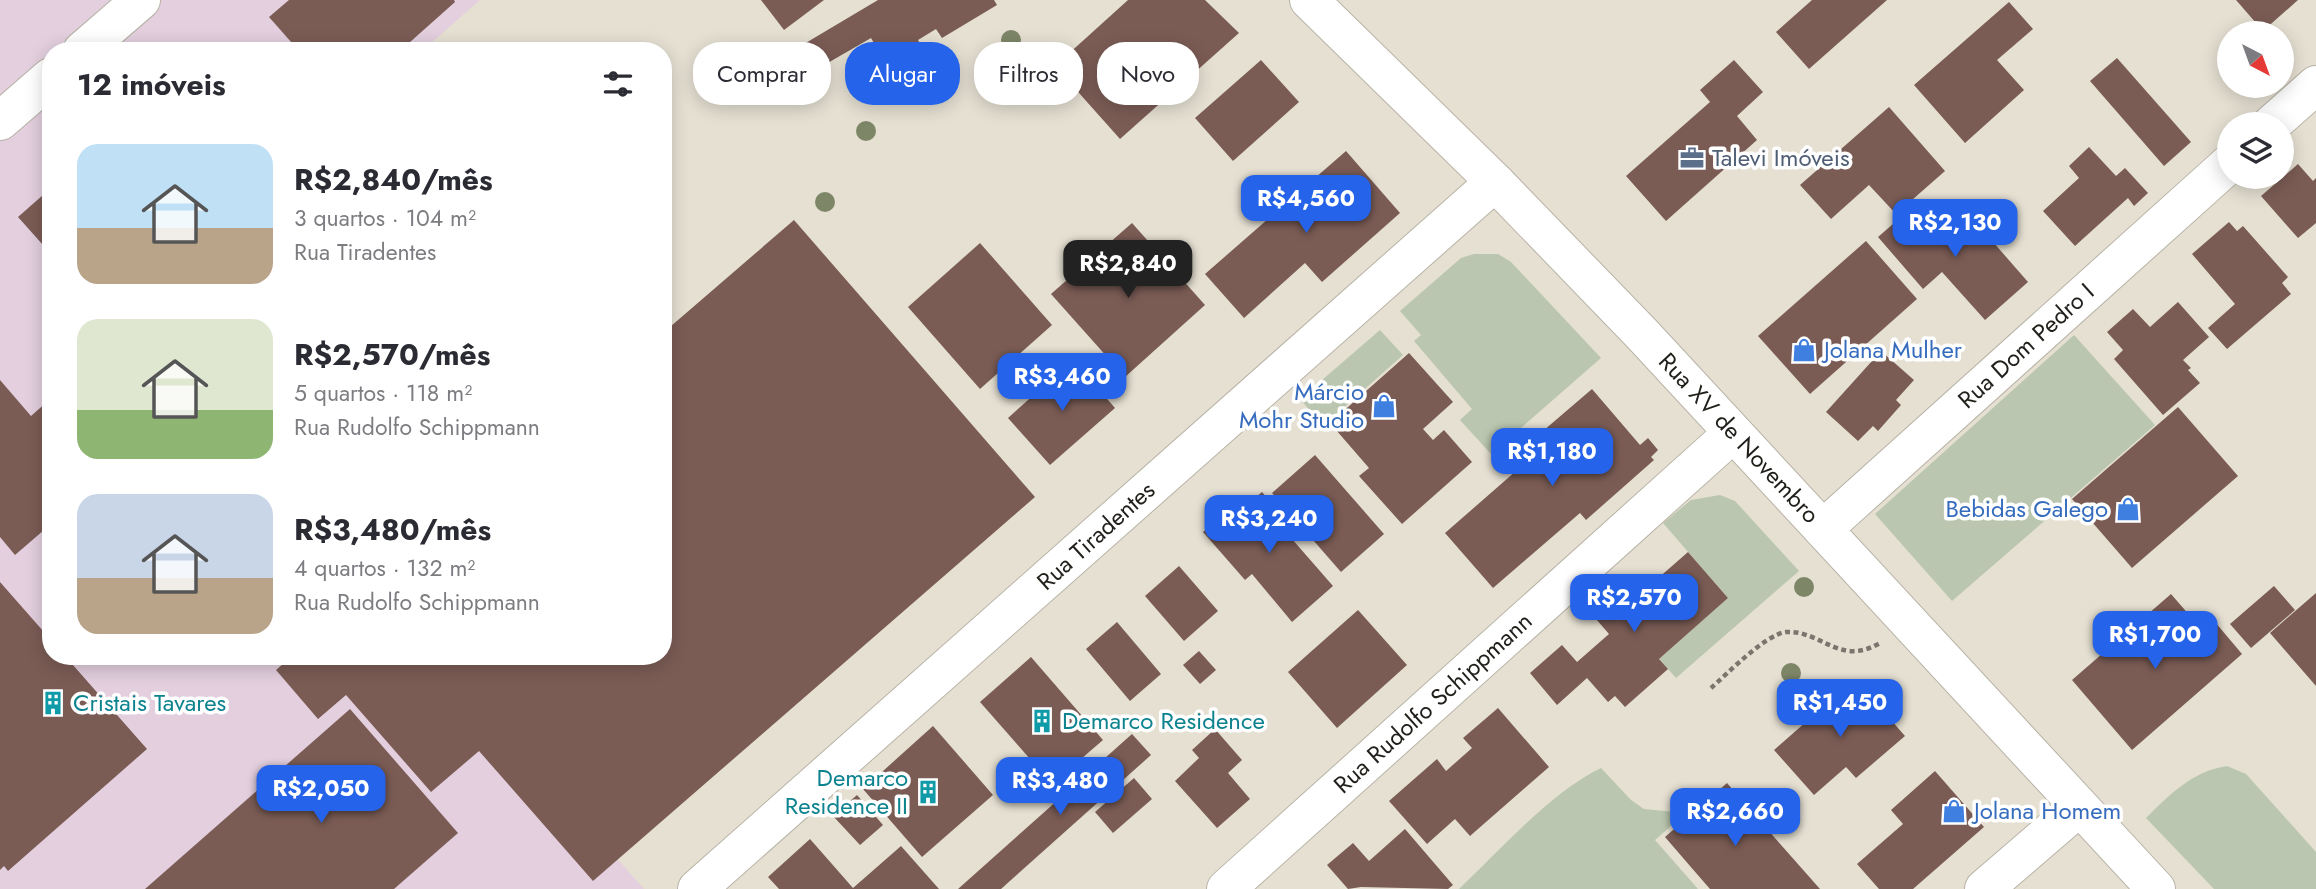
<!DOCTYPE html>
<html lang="pt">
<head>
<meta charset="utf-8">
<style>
	:root { --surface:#fff; --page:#f2f2f3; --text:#2b2b33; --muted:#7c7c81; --accent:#2563eb }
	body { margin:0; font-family:Jost,sans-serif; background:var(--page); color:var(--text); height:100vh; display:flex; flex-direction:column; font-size:26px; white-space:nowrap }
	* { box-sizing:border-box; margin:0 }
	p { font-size:23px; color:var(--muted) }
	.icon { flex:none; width:38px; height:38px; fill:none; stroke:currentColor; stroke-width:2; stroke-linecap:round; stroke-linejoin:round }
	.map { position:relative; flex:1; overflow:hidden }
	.sheet { position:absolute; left:42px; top:42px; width:630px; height:623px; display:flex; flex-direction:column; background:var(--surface); border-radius:28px; box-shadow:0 4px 18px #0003 }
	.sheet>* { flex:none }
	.banner { position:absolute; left:693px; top:42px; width:665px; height:63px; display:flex; gap:14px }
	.needle { width:46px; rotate:139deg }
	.controls { position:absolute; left:2217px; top:21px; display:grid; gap:14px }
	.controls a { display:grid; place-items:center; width:77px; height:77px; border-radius:50%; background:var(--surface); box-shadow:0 4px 18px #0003; font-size:35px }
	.price { position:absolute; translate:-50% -60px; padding:0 16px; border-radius:14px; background:var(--accent); color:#fff; font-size:23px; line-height:46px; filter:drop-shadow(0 2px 4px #0008) }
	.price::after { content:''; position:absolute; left:50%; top:42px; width:21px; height:16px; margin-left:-10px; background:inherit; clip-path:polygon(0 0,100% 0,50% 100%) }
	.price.active { background:#222; color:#fff }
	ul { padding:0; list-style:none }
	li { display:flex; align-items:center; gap:21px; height:175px; padding:0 35px }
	li span { display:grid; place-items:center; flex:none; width:196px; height:140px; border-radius:21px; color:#555 }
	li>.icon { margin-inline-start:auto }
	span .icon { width:84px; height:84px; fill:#fffc; stroke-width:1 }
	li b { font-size:30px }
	h2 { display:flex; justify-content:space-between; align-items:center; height:84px; padding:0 35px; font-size:30px }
	.tag { padding:0 24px; border-radius:28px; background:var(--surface); box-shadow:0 4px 18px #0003; font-size:24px; line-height:63px }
	.tag.active { background:var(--accent); color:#fff }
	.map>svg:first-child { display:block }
	.industrial { fill:#e3cfde }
	.green { fill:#bac6af }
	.building { fill:#7b5c55 }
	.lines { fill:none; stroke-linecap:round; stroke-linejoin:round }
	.street-casing { stroke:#b8b3a6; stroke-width:40 }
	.secondary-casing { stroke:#b8b3a6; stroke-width:40 }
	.primary-casing { stroke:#b8b3a6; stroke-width:40 }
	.path { stroke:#7a766d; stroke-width:4.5; stroke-dasharray:5 3.5; stroke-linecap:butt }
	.street { stroke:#fff; stroke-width:38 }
	.secondary { stroke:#fff; stroke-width:38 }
	.primary { stroke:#fff; stroke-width:38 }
	.tree { fill:#7e8668 }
	.labels { text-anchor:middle; stroke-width:7; stroke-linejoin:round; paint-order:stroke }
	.service-label { font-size:24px; fill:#4e5e75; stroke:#fff; text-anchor:start }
	.street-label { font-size:24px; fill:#211f1a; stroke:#fff }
	.shop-label { font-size:24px; fill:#366cbe; stroke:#fff; text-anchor:start }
	.culture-label { font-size:24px; fill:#0d838f; stroke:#fff; text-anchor:start }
</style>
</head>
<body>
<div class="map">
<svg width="2316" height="889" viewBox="0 0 2316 889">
	<rect width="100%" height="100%" fill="#e5e0d2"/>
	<path class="industrial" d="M 0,0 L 480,0 L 422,51 L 51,51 L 51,656 L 437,656 L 644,889 L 0,889 Z"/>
	<g class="green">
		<path d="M 1474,254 L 1498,254 L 1511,262 L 1601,358 L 1491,454 L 1460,420 L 1472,409 L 1414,341 L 1421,335 L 1400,311 L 1461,258 Z"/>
		<path d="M 1380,330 L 1403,355 L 1323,426 L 1300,399 Z"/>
		<path d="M 2074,335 L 2155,425 L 1952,601 L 1875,514 Z"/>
		<path d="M 1720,495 L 1735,501 L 1799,571 L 1676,678 L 1659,659 L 1728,598 L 1663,523 L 1691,500 Z"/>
		<path d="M 2227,766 L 2246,774 L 2316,852 L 2316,889 L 2214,889 L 2146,818 C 2170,794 2193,771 2227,766 Z"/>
		<path d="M 1601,768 L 1631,800 L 1644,809 L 1686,813 L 1655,840 L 1698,889 L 1459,889 C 1500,850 1551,792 1601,768 Z"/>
	</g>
	<g class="building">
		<path d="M 289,0 L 454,0 L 455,2 L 400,51 L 299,51 L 269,17 Z"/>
		<path d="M 761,0 L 824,0 L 784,30 Z"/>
		<path d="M 878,0 L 994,0 L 997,5 L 942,38 L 936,29 L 918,40 L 925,52 L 891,72 L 871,38 L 819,68 L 804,44 Z"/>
		<path d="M 1128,0 L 1205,0 L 1239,33 L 1120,139 L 1055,66 Z"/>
		<path d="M 1812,0 L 1887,0 L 1809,69 L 1776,32 Z"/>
		<path d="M 2236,0 L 2298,0 L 2263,31 Z"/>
		<path d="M 2009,2 L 2033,29 L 1997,60 L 2024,90 L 1965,143 L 1914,85 Z"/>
		<path d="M 2117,58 L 2191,142 L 2164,166 L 2090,81 Z"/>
		<path d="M 1261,60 L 1299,102 L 1233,161 L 1195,118 Z"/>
		<path d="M 1734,60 L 1763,92 L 1737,116 L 1757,140 L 1666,221 L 1626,176 L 1710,102 L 1700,90 Z"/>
		<path d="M 1889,107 L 1945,171 L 1896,214 L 1869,185 L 1831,219 L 1800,185 Z"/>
		<path d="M 2089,147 L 2116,176 L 2125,168 L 2148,193 L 2134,206 L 2128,198 L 2075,246 L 2043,211 L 2079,178 L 2069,166 Z"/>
		<path d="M 1346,151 L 1400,213 L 1322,282 L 1305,263 L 1244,318 L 1205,274 Z"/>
		<path d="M 2298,164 L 2313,181 L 2316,178 L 2316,223 L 2298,238 L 2261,196 Z"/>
		<path d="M 51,188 L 51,254 L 18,217 Z"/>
		<path d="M 1916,204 L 1941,233 L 1966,211 L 2028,282 L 1985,320 L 1942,272 L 1923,289 L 1878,237 Z"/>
		<path d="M 794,220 L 1035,497 L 593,881 L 479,751 L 431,792 L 346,695 L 318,719 L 276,670 L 292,656 L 663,656 L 663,333 Z"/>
		<path d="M 2229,222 L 2237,231 L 2243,226 L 2288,277 L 2282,283 L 2291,294 L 2227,349 L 2208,328 L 2235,304 L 2192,254 Z"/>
		<path d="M 1132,223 L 1205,305 L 1125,377 L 1051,294 Z"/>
		<path d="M 1866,241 L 1917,299 L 1810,394 L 1758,336 Z"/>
		<path d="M 980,243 L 1052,325 L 980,389 L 908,307 Z"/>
		<path d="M 2178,302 L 2209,337 L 2183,360 L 2191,368 L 2188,370 L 2200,383 L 2163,415 L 2114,359 L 2123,350 L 2107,332 L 2133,309 L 2150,327 Z"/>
		<path d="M 1881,351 L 1914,380 L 1896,400 L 1901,405 L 1878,431 L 1873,426 L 1858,441 L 1826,412 Z"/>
		<path d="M 1409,353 L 1453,402 L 1423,429 L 1433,440 L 1444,430 L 1472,462 L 1402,524 L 1359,476 L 1369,468 L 1330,423 Z"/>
		<path d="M 1073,360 L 1115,408 L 1050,465 L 1008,418 Z"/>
		<path d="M 0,380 L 31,416 L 48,401 L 51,404 L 51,524 L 15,555 L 0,537 Z"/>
		<path d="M 1592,389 L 1640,445 L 1648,438 L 1658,450 L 1651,457 L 1654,460 L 1586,520 L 1580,513 L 1493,588 L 1445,533 L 1531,458 L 1523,448 Z"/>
		<path d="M 2178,407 L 2238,476 L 2132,568 L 2072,499 Z"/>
		<path d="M 1315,455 L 1384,534 L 1341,572 L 1272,493 Z"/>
		<path d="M 1262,492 L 1298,533 L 1292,539 L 1333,586 L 1292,622 L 1252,574 L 1245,580 L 1203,532 L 1230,508 L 1236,514 Z"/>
		<path d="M 1688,552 L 1728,598 L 1659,659 L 1668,669 L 1625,707 L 1615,696 L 1608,702 L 1587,678 L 1557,705 L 1530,673 L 1562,645 L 1577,662 L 1609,634 L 1583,604 L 1613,579 L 1632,601 Z"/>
		<path d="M 1179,566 L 1218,611 L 1184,641 L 1145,596 Z"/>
		<path d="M 0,582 L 51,640 L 51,656 L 65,656 L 147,749 L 8,871 L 4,866 L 0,870 Z"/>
		<path d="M 2274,586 L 2295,610 L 2251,648 L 2230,624 Z"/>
		<path d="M 2316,593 L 2316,686 L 2270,633 Z"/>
		<path d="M 2171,594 L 2204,632 L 2215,622 L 2242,654 L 2132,750 L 2072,680 Z"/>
		<path d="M 1358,610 L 1407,665 L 1337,728 L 1288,672 Z"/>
		<path d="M 1117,622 L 1161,674 L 1130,701 L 1086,649 Z"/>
		<path d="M 1199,651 L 1216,670 L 1200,684 L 1183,665 Z"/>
		<path d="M 1031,657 L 1103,740 L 1052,784 L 980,702 Z"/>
		<path d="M 1855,679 L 1905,736 L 1856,778 L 1846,767 L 1814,795 L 1774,750 Z"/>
		<path d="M 1498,708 L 1549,767 L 1470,836 L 1455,819 L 1427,844 L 1389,801 L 1437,759 L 1446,771 L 1472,748 L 1463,738 Z"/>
		<path d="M 350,709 L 458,833 L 394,889 L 145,889 Z"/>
		<path d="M 933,726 L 993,795 L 922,857 L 863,789 Z"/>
		<path d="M 1215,729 L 1242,760 L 1228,773 L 1250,799 L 1217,828 L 1175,781 L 1199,758 L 1192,750 Z"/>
		<path d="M 1132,734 L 1151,755 L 1001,889 L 958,889 Z"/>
		<path d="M 1935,771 L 1984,827 L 1913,889 L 1879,889 L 1857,864 L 1903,824 L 1891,810 Z"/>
		<path d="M 1134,778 L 1152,799 L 1113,833 L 1095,812 Z"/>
		<path d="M 1727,783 L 1752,812 L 1820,889 L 1710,889 L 1690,866 L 1665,837 Z"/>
		<path d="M 857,795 L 883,825 L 860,845 L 833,816 Z"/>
		<path d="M 1405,829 L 1453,885 L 1448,889 L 1361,887 L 1348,889 L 1327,865 L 1353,843 L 1369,861 Z"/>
		<path d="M 810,839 L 853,888 L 901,846 L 939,889 L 779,889 L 768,877 Z"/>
	</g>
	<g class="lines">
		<g class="street-casing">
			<g id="street">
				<path d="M 2272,124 L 2316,85"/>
				<path d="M 1823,529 L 2230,163"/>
				<path d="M 697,889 L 1495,182"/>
				<path d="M 1226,889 L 1733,433"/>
				<path d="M 1984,889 L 2079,807"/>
			</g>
		</g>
		<g class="secondary-casing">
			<path id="secondary" d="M 1309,0 L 1495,182 L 1642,334 L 2156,889"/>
		</g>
		<g class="primary-casing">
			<g id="primary">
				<path d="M 82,51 L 141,0"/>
				<path d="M 0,121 L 51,77"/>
			</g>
		</g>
		<path class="path" d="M 1711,688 C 1727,674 1766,634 1786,632 C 1822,630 1839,667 1880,643"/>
		<use href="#street" class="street"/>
		<use href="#secondary" class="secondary"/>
		<use href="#primary" class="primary"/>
	</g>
	<g class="tree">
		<circle cx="1011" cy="40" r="10"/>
		<circle cx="866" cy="131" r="10"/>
		<circle cx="825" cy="202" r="10"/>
		<circle cx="1804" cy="587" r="10"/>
		<circle cx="1791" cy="673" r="10"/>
	</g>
	<defs>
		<g id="office-bare" transform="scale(1.89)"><path d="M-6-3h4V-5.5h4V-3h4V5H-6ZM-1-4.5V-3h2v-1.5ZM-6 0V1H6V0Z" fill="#5c6f8a" stroke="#fff" stroke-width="2.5" paint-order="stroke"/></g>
		<g id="shop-bare" transform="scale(1.89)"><path d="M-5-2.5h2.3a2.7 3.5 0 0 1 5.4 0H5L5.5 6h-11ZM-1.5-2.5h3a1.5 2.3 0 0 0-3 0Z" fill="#3f7fe0" stroke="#fff" stroke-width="2.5" paint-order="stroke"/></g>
		<g id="building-bare" transform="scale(1.89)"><path d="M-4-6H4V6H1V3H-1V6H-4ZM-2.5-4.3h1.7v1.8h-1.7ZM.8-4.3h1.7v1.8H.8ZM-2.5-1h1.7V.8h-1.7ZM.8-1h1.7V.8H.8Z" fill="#0f9aa8" stroke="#fff" stroke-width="2.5" paint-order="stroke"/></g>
	</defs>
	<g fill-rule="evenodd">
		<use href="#office-bare" x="1692" y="158"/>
		<use href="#shop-bare" x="1804" y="350"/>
		<use href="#shop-bare" x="1384" y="406"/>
		<use href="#shop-bare" x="2128" y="509"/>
		<use href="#building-bare" x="53" y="703"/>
		<use href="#building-bare" x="1042" y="721"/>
		<use href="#building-bare" x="928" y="792"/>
		<use href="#shop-bare" x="1954" y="811"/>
	</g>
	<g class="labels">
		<g class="service-label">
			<text x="1712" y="166">Talevi Imóveis</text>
		</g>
		<g class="street-label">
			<text transform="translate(2026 346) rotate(-42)" y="8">Rua Dom Pedro I</text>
			<text transform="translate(1739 438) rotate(47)" y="8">Rua XV de Novembro</text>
			<text transform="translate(1096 536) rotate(-42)" y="8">Rua Tiradentes</text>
			<text transform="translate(1433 703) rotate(-42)" y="8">Rua Rudolfo Schippmann</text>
		</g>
		<g class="shop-label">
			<text x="1824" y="358">Jolana Mulher</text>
			<text x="1364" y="400" text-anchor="end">Márcio<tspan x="1364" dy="28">Mohr Studio</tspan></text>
			<text x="2108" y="517" text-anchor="end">Bebidas Galego</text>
			<text x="1974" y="819">Jolana Homem</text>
		</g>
		<g class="culture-label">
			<text x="73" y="711">Cristais Tavares</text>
			<text x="1062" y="729">Demarco Residence</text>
			<text x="908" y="786" text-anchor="end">Demarco<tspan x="908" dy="28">Residence II</tspan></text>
		</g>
	</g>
</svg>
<div class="controls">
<a><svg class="needle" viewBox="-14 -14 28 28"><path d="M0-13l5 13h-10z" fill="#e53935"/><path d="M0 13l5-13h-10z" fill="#7c7c81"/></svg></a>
<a><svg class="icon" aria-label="layers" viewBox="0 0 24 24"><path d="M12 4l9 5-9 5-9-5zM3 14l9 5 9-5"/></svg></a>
</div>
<b class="price" style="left:1306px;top:235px">R$4,560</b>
<b class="price" style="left:1955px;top:259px">R$2,130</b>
<b class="price active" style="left:1128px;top:300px">R$2,840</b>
<b class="price" style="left:1062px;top:413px">R$3,460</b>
<b class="price" style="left:1552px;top:488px">R$1,180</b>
<b class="price" style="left:1269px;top:555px">R$3,240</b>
<b class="price" style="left:1634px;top:634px">R$2,570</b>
<b class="price" style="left:2155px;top:671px">R$1,700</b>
<b class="price" style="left:1840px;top:739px">R$1,450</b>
<b class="price" style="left:1060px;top:817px">R$3,480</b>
<b class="price" style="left:321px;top:825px">R$2,050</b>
<b class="price" style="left:1735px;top:848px">R$2,660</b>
<div class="banner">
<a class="tag">Comprar</a>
<a class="tag active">Alugar</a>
<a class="tag">Filtros</a>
<a class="tag">Novo</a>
</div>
<section class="sheet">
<h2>12 imóveis<svg class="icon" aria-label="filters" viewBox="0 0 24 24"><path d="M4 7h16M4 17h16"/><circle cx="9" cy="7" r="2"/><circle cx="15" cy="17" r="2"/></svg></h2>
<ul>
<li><span style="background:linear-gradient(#bfe0f5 60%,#b9a48a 0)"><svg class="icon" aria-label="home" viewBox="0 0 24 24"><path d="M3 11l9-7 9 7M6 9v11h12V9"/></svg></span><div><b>R$2,840/mês</b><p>3 quartos · 104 m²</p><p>Rua Tiradentes</p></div></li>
<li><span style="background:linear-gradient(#dfe7d0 65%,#8fb573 0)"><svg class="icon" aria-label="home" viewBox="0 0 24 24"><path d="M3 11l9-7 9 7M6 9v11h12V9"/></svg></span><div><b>R$2,570/mês</b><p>5 quartos · 118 m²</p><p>Rua Rudolfo Schippmann</p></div></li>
<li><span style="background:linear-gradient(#c9d6e8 60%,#b9a48a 0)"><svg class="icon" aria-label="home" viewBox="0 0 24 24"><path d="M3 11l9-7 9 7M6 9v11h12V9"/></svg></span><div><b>R$3,480/mês</b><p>4 quartos · 132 m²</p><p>Rua Rudolfo Schippmann</p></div></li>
</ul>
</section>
</div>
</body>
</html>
